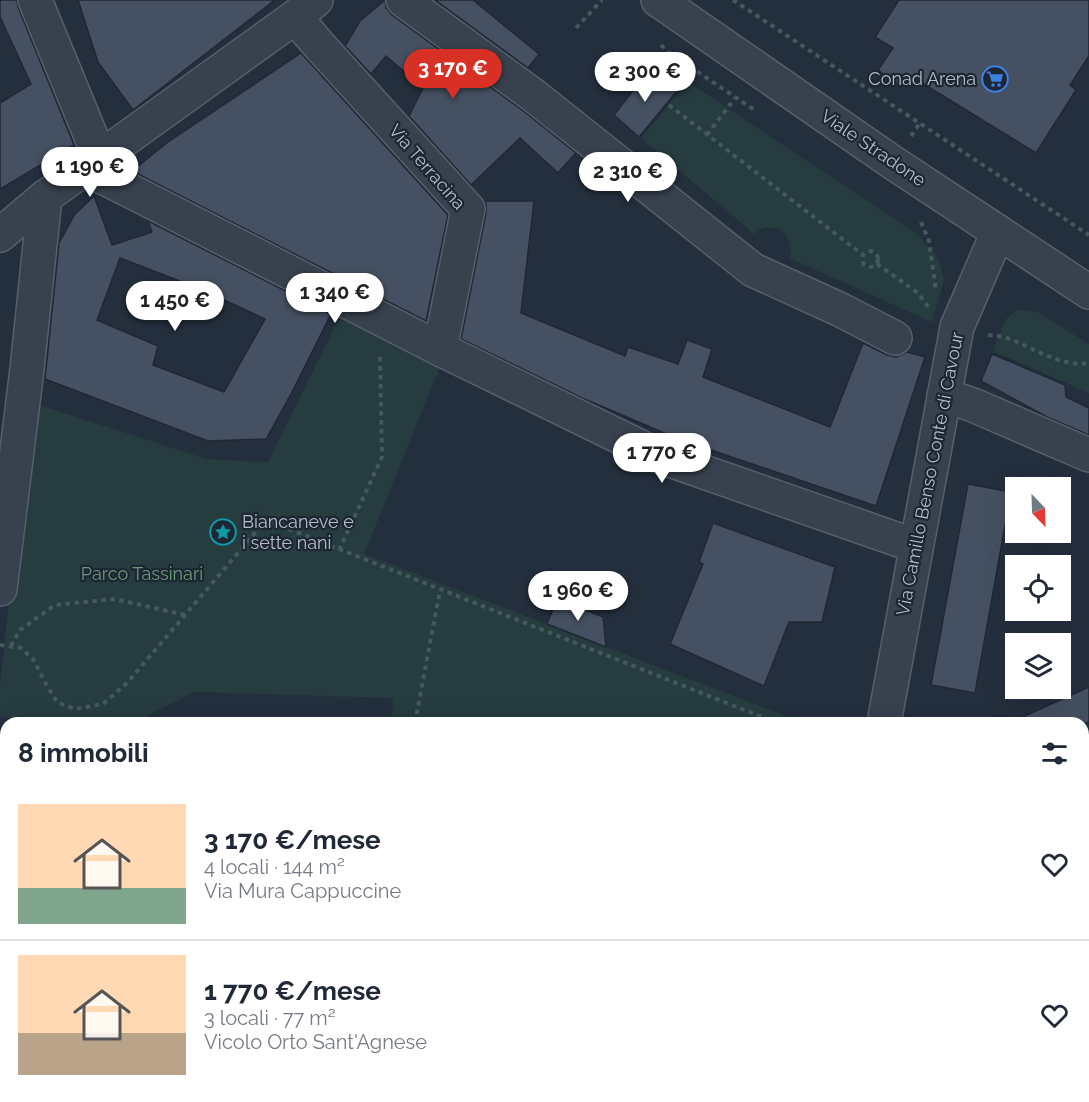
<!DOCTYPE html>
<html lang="it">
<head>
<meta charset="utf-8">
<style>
	:root { --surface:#fff; --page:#f6f6f7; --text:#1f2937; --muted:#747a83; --line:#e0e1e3; --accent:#d93025 }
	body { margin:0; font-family:Raleway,sans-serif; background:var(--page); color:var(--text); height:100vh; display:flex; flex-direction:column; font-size:22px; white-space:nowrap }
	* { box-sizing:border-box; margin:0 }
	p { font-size:20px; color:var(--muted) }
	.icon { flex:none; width:33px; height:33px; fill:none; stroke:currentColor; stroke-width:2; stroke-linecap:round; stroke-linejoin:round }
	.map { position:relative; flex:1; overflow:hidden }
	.sheet { position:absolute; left:0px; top:717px; width:1089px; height:386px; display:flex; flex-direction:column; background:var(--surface); border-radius:18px 18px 0 0; box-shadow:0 6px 24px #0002 }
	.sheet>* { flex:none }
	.needle { width:39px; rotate:157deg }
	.buttons { position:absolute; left:1005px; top:477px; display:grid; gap:12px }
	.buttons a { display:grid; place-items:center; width:66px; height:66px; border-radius:0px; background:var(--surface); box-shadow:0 6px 24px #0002; font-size:30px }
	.price { position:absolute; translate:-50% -51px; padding:0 14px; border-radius:21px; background:#fff; color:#222; font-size:20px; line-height:39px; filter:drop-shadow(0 2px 3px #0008) }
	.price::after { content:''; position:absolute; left:50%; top:36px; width:18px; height:14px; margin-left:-9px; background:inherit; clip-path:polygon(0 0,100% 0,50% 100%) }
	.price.on { background:var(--accent); color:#fff }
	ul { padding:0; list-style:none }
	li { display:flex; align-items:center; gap:18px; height:150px; padding:0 18px }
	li+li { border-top:2px solid var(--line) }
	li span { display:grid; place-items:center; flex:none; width:168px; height:120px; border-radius:0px; color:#555 }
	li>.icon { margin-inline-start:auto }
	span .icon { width:72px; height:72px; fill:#fffc; stroke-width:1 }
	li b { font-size:26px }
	h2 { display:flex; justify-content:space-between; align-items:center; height:72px; padding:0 18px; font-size:26px }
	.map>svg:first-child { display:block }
	.green { fill:#263c3f }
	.building { fill:#455162; stroke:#1f2835; stroke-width:1.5; fill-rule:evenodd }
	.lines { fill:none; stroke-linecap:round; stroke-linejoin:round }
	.minor-casing { stroke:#565f6c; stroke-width:36 }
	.tertiary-casing { stroke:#565f6c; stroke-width:36 }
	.path { stroke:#44595c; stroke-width:4; stroke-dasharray:4.5 4.5; stroke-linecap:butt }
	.minor { stroke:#38414e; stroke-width:33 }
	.tertiary { stroke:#38414e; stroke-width:33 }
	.labels { text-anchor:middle; stroke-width:4.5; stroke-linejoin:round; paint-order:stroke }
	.poi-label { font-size:18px; fill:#b4bcc9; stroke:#1d2633; text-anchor:end }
	.street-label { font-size:18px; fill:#b4bcc9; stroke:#1d2633 }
	.park-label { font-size:18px; fill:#6b9a76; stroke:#1d2633 }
</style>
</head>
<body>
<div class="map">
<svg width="1089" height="1102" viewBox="0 0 1089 1102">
	<rect width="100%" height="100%" fill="#242f3e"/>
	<g class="green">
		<path d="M 688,82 L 917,234 L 938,258 L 944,280 L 932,322 L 789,258 C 794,246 789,239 781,229 C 771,227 762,226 754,234 L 641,138 Z"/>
		<path d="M 343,310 L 442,362 L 364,554 L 804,723 L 392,723 L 393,698 L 194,692 L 132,723 L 0,717 L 0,685 L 30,402 L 207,459 L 268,462 Z"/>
		<path d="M 1017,310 L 1037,312 L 1089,344 L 1089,393 L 993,351 L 1005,320 Z"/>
	</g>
	<g class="building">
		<path d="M 0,0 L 17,0 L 18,7 L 74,145 L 0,189 L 0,103 L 31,84 L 0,17 Z"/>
		<path d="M 78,0 L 275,0 L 133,110 L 98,62 Z"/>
		<path d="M 385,0 L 386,8 L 392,15 L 522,110 L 576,153 L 558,173 L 520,138 L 471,185 L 409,116 L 423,88 L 386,56 L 371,74 L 345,46 L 360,21 Z"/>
		<path d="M 435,0 L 473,0 L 539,54 L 528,68 Z"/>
		<path d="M 899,0 L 1089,0 L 1089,56 L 1070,85 L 1076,90 L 1036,153 L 906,73 L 898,85 L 878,70 L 893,48 L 875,37 Z"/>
		<path d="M 301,53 L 448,215 L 426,321 L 132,171 L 168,142 Z"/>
		<path d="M 650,69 L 677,91 L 639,137 L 614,115 Z"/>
		<path d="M 94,196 L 112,245 L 152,232 L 148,221 L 331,314 L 291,394 L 266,439 L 208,441 L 45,379 L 59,243 L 75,214 ZM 120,258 L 203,290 L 265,319 L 224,392 L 153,365 L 158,346 L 97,320 Z"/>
		<path d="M 485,201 L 534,201 L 521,313 L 625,356 L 628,347 L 678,364 L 687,340 L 712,349 L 703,377 L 830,427 L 863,343 L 887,355 L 896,357 L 907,352 L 925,357 L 876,506 L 676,438 L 582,398 L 461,339 L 486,213 L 486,205 Z"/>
		<path d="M 992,354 L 1065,385 L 1066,397 L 1089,408 L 1089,435 L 1047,417 L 981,381 Z"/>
		<path d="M 968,484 L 1011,492 L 975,693 L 931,685 Z"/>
		<path d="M 713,523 L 835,567 L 822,622 L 789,622 L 764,686 L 670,644 L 703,564 L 699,562 Z"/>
		<path d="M 557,599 L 603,617 L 606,647 L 547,624 Z"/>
		<path d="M 1089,687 L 1089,723 L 1009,723 Z"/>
	</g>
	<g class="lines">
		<g class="minor-casing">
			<g id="minor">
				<path d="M 35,0 L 93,141 L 102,156"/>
				<path d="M 403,0 L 533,95 L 753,270 L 841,310 L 895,338"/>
				<path d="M 295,17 L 318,44 L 468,209 L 440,349"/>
				<path d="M 85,170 L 109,180 L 440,349 L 661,457 L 916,546"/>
				<path d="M 0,235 L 45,197 L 295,17 L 316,0"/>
				<path d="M 944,395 L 973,405 L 1089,455"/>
				<path d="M 0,589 L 27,369 L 45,197"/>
				<path d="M 884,723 L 957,327 L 998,232"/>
				<path d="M 0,754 L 6,754"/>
				<path d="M 1083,937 L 1089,933"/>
				<path d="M 0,1030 L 6,1030"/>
				<path d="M 1083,1083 L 1088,1102"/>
				<path d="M 528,1096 L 530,1102"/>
				<path d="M 226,1102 L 227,1096"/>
				<path d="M 819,1102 L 820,1096"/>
			</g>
		</g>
		<g class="tertiary-casing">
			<path id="tertiary" d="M 658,0 L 892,162 L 1089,292"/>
		</g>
		<g class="path">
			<path d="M 733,0 L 1089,235"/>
			<path d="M 576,28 L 602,0"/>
			<path d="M 661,45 L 668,52 L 756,111"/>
			<path d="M 669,105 L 863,255"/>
			<path d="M 707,135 L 735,98"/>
			<path d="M 911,136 L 920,123"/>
			<path d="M 921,222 L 929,241 L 936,291"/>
			<circle cx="870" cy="259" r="8"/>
			<path d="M 877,264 L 918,293 L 929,308"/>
			<path d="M 988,335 C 995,336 1001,336 1007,338 C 1033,347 1061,368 1089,363"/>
			<path d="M 339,550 L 382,457 L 380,356"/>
			<path d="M 0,645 L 21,648 L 33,659 L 47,686 L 57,702 L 75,709 L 103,704 L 127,683 L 266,520 L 777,723"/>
			<path d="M 11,646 L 20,630 L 55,605 L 115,599 L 185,615"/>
			<path d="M 415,723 L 440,590"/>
		</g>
		<use href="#minor" class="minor"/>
		<use href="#tertiary" class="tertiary"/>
	</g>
	<defs>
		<g id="supermarket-ring" transform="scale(1.35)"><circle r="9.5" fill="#1d2633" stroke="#3f7fe0" stroke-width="1.5"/><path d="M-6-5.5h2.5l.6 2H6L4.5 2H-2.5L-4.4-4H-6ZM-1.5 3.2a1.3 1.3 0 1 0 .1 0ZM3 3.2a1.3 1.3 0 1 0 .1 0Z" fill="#3f7fe0"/></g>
		<g id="sight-ring" transform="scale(1.35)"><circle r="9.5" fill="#1d2633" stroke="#0f9aa8" stroke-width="1.5"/><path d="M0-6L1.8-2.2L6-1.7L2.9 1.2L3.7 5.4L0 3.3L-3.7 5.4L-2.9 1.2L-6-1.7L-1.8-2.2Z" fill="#0f9aa8"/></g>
	</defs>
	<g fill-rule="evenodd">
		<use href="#supermarket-ring" x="995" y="79"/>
		<use href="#sight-ring" x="223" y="532"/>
	</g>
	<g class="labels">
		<g class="poi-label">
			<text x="976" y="85">Conad Arena</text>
			<text x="242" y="528" text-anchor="start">Biancaneve e<tspan x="242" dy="21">i sette nani</tspan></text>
		</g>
		<g class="street-label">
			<text transform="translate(873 148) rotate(34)" y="6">Viale Stradone</text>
			<text transform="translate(427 167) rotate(49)" y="6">Via Terracina</text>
			<text transform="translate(930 474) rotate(-79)" y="6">Via Camillo Benso Conte di Cavour</text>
		</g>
		<g class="park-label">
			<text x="142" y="580">Parco Tassinari</text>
		</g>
	</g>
</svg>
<div class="buttons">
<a><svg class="needle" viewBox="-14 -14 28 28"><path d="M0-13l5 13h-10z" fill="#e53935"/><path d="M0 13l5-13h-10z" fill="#747a83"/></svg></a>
<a><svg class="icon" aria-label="locate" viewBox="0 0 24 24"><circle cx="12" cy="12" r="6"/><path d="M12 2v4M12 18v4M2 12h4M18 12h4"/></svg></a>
<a><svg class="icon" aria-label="layers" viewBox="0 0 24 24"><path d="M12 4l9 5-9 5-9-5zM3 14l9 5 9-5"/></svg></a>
</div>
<b class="price on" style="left:453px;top:100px">3 170 €</b>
<b class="price" style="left:645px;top:103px">2 300 €</b>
<b class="price" style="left:90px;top:198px">1 190 €</b>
<b class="price" style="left:628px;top:203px">2 310 €</b>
<b class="price" style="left:335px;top:324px">1 340 €</b>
<b class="price" style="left:175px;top:332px">1 450 €</b>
<b class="price" style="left:662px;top:484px">1 770 €</b>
<b class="price" style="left:578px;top:622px">1 960 €</b>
<section class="sheet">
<h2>8 immobili<svg class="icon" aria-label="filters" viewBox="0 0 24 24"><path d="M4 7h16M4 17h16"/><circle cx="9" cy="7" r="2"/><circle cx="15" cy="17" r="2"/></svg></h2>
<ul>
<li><span style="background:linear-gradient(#ffd9b3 70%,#7fa58c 0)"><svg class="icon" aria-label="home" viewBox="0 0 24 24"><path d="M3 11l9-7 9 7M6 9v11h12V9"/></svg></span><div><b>3 170 €/mese</b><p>4 locali · 144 m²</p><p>Via Mura Cappuccine</p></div><svg class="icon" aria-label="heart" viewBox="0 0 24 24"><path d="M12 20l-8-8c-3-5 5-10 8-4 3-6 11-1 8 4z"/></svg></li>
<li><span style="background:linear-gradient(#ffd9b3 65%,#b9a48a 0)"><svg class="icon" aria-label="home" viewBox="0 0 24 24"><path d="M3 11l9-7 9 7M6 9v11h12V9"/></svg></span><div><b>1 770 €/mese</b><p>3 locali · 77 m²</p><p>Vicolo Orto Sant'Agnese</p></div><svg class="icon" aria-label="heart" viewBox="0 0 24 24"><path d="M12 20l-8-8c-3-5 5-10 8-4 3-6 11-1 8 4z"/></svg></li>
</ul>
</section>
</div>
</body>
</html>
